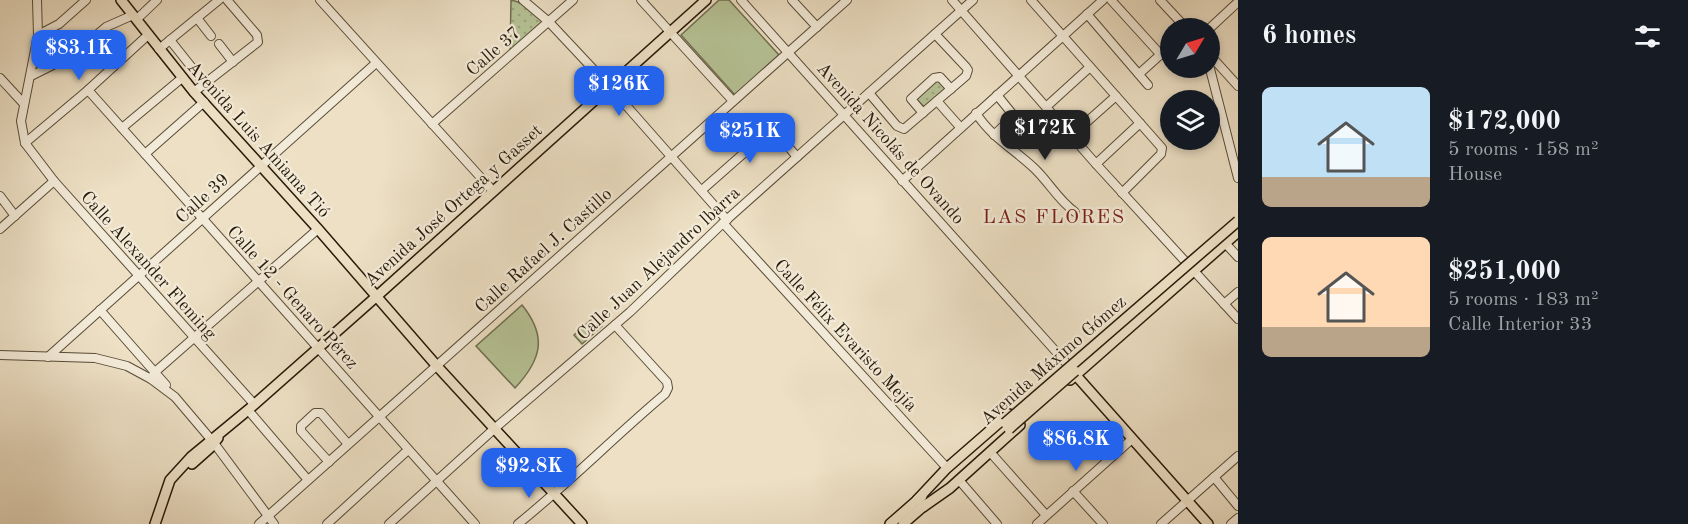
<!DOCTYPE html>
<html lang="en">
<head>
<meta charset="utf-8">
<style>
	:root { --surface:#171b24; --page:#242831; --text:#f1f3f6; --muted:#9ea1a6; --accent:#2563eb }
	body { margin:0; font-family:"Old Standard TT",serif; background:var(--page); color:var(--text); height:100vh; display:flex; flex-direction:column; font-size:22px; white-space:nowrap }
	* { box-sizing:border-box; margin:0 }
	p { font-size:20px; color:var(--muted) }
	.icon { flex:none; width:33px; height:33px; fill:none; stroke:currentColor; stroke-width:2; stroke-linecap:round; stroke-linejoin:round }
	.map { position:relative; flex:1; overflow:hidden }
	.panel { display:flex; flex-direction:column; background:var(--surface); width:450px }
	.panel>* { flex:none }
	.needle { width:39px; rotate:52deg }
	.tools { position:absolute; left:1160px; top:18px; display:grid; gap:12px }
	.tools a { display:grid; place-items:center; width:60px; height:60px; border-radius:50%; background:var(--surface); box-shadow:0 3px 9px #0003; font-size:30px }
	.price { position:absolute; translate:-50% -51px; padding:0 14px; border-radius:12px; background:var(--accent); color:#fff; font-size:20px; line-height:39px; filter:drop-shadow(0 2px 3px #0008) }
	.price::after { content:''; position:absolute; left:50%; top:36px; width:18px; height:14px; margin-left:-9px; background:inherit; clip-path:polygon(0 0,100% 0,50% 100%) }
	.price.on { background:#222; color:#fff }
	ul { padding:0; list-style:none }
	li { display:flex; align-items:center; gap:18px; height:150px; padding:0 24px }
	li span { display:grid; place-items:center; flex:none; width:168px; height:120px; border-radius:9px; color:#555 }
	li>.icon { margin-inline-start:auto }
	span .icon { width:72px; height:72px; fill:#fffc; stroke-width:1 }
	li b { font-size:26px }
	h2 { display:flex; justify-content:space-between; align-items:center; height:72px; padding:0 24px; font-size:26px }
	main { display:flex; flex:1; min-height:0 }
	.map>svg:first-child { display:block }
	.grass { fill:#b6c396; stroke:#6e6e4f; stroke-width:1.5 }
	.park { fill:url(#park-dots); stroke:#6e6e4f; stroke-width:1.5 }
	.lines { fill:none; stroke-linecap:round; stroke-linejoin:round }
	.minor-casing { stroke:#584b37; stroke-width:10 }
	.major-casing { stroke:#271908; stroke-width:12 }
	.minor { stroke:#f3ebd9; stroke-width:8 }
	.major { stroke:#ede0c5; stroke-width:9 }
	.major-bridge-casing { stroke:#271908; stroke-width:12; stroke-linecap:butt }
	.major-bridge { stroke:#ede0c5; stroke-width:9 }
	.labels { text-anchor:middle; stroke-width:4.5; stroke-linejoin:round; paint-order:stroke }
	.street-label { font-size:18px; fill:#271908; stroke:#f3ebd9 }
	.neighbourhood-label { font-size:20px; letter-spacing:1.5px; fill:#7a1f14; stroke:#f3ebd9 }
</style>
</head>
<body>
<main>
<div class="map">
<svg width="1238" height="524" viewBox="0 0 1238 524">
	<defs>
		<pattern id="park-dots" width="8" height="8" patternUnits="userSpaceOnUse" patternTransform="scale(1.5)"><rect width="8" height="8" fill="#b6c396"/><path d="M2 2h.1M6 6h.1" fill="none" stroke="#9ca780" stroke-width="1.8" stroke-linecap="round"/></pattern>
	</defs>
	<rect width="100%" height="100%" fill="#ede0c5"/>
	<filter id="stains"><feTurbulence type="fractalNoise" baseFrequency=".00333" numOctaves="4"/><feColorMatrix values="0 0 0 0 .2 0 0 0 0 .09 0 0 0 0 .02 0 0 0 .5 -.17"/></filter>
	<radialGradient id="worn" r=".72"><stop offset=".6" stop-color="#630" stop-opacity="0"/><stop offset="1" stop-color="#630" stop-opacity=".3"/></radialGradient>
	<g class="grass">
		<path d="M 719,0 L 729,0 L 779,55 L 735,95 L 681,35 Z"/>
		<path d="M 522,305 C 548,337 541,360 515,388 L 476,346 Z"/>
		<path d="M 594,317 L 602,326 L 582,344 L 574,335 Z"/>
	</g>
	<g class="park">
		<path d="M 511,0 L 522,3 L 547,24 L 510,55 Z"/>
		<path d="M 938,80 L 946,88 L 925,108 L 916,99 Z"/>
	</g>
	<g class="lines">
		<g class="minor-casing">
			<g id="minor">
				<path d="M 37,0 L 38,35 L 21,121 L 25,143 L 54,181 L 254,404"/>
				<path d="M 320,0 L 493,191"/>
				<path d="M 523,0 L 549,22 L 609,86 L 727,220"/>
				<path d="M 641,0 L 733,101"/>
				<path d="M 741,0 L 1068,365"/>
				<path d="M 792,0 L 817,27"/>
				<path d="M 952,0 L 1096,164 L 1238,319"/>
				<path d="M 1031,0 L 1162,148 L 1161,154 L 1122,193"/>
				<path d="M 1111,0 L 1161,55"/>
				<path d="M 1160,0 L 1186,28"/>
				<path d="M 1087,14 L 1148,85"/>
				<path d="M 197,18 L 211,36"/>
				<path d="M 137,19 L 157,0"/>
				<path d="M 1209,29 L 1238,2"/>
				<path d="M 38,35 L 59,24 L 86,0"/>
				<path d="M 170,40 L 205,84"/>
				<path d="M 219,44 L 233,62"/>
				<path d="M 159,49 L 219,0"/>
				<path d="M 1209,54 L 1238,86"/>
				<path d="M 1209,65 L 1238,178"/>
				<path d="M 1139,74 L 1170,46"/>
				<path d="M 31,76 L 73,55 L 106,27 L 133,15"/>
				<path d="M 0,78 L 24,104"/>
				<path d="M 88,90 L 475,524"/>
				<path d="M 194,92 L 258,42 L 257,35 L 227,0"/>
				<path d="M 869,93 L 897,126 L 904,129 L 966,76 L 968,70 L 966,67 L 935,34"/>
				<path d="M 937,101 L 960,127"/>
				<path d="M 1046,107 L 1090,67"/>
				<path d="M 923,113 L 911,99 L 934,78 L 940,77 L 951,89"/>
				<path d="M 976,113 C 990,136 1015,150 1034,168 C 1049,182 1058,200 1075,212"/>
				<path d="M 432,124 L 573,0"/>
				<path d="M 122,128 L 182,78"/>
				<path d="M 994,135 L 1014,116 L 997,95"/>
				<path d="M 1071,136 L 1116,96"/>
				<path d="M 25,143 L 88,90 L 148,35"/>
				<path d="M 145,154 L 204,102"/>
				<path d="M 1096,164 L 1140,123"/>
				<path d="M 902,181 L 1103,0"/>
				<path d="M 702,190 L 769,131 L 777,133 L 797,157"/>
				<path d="M 0,196 L 15,216"/>
				<path d="M 723,223 L 947,468"/>
				<path d="M 0,229 L 54,181"/>
				<path d="M 1225,243 L 1238,257"/>
				<path d="M 1224,304 L 1238,292"/>
				<path d="M 100,310 L 166,385"/>
				<path d="M 0,355 L 95,358 L 127,366 L 151,379 L 175,397 L 214,443 L 274,524"/>
				<path d="M 48,357 L 376,63"/>
				<path d="M 151,379 L 155,372 L 318,229"/>
				<path d="M 248,410 L 308,480"/>
				<path d="M 990,452 L 1046,515"/>
				<path d="M 329,462 L 301,431 L 301,426 L 315,413 L 321,413 L 348,444"/>
				<path d="M 1214,477 L 1238,506"/>
				<path d="M 959,480 L 997,524"/>
				<path d="M 1073,491 L 1103,524"/>
				<path d="M 259,524 L 847,0"/>
				<path d="M 327,524 L 408,450"/>
				<path d="M 389,524 L 494,429 L 630,312 L 723,223 L 973,0"/>
				<path d="M 518,524 C 569,483 615,436 665,394 L 668,388 L 667,382 L 615,325"/>
				<path d="M 1037,524 L 1132,439"/>
				<path d="M 1161,524 L 1238,456"/>
				<path d="M 1231,524 L 1238,518"/>
			</g>
		</g>
		<g class="major-casing">
			<g id="major">
				<path d="M 121,0 L 194,92 L 318,229 L 436,365 L 582,524"/>
				<path d="M 1073,372 L 1208,524"/>
				<path d="M 1070,380 L 1238,232"/>
				<path d="M 192,464 L 210,448 L 218,438"/>
				<path d="M 917,500 L 947,468 L 1009,414"/>
				<path d="M 923,507 L 950,488 L 1020,425"/>
				<path d="M 155,524 L 170,480 L 191,457 L 248,410 L 377,296 L 706,0"/>
				<path d="M 890,524 L 922,496"/>
				<path d="M 903,524 L 926,504"/>
			</g>
		</g>
		<use href="#minor" class="minor"/>
		<use href="#major" class="major"/>
		<g class="major-bridge-casing">
			<g id="major-bridge">
				<path d="M 1005,423 L 1238,221"/>
				<path d="M 1009,429 L 1075,371"/>
			</g>
		</g>
		<use href="#major-bridge" class="major-bridge"/>
	</g>
	<g class="labels">
		<g class="street-label">
			<text transform="translate(493 51) rotate(-41)" y="6">Calle 37</text>
			<text transform="translate(259 139) rotate(48)" y="6">Avenida Luis Amiama Tió</text>
			<text transform="translate(891 143) rotate(48)" y="6">Avenida Nicolás de Ovando</text>
			<text transform="translate(202 198) rotate(-42)" y="6">Calle 39</text>
			<text transform="translate(453 205) rotate(-42)" y="6">Avenida José Ortega y Gasset</text>
			<text transform="translate(543 250) rotate(-42)" y="6">Calle Rafael J. Castillo</text>
			<text transform="translate(658 263) rotate(-43)" y="6">Calle Juan Alejandro lbarra</text>
			<text transform="translate(149 265) rotate(48)" y="6">Calle Alexander Fleming</text>
			<text transform="translate(293 297) rotate(48)" y="6">Calle 12 - Genaro Pérez</text>
			<text transform="translate(846 335) rotate(47)" y="6">Calle Félix Evaristo Mejía</text>
			<text transform="translate(1053 360) rotate(-41)" y="6">Avenida Máximo Gómez</text>
		</g>
		<g class="neighbourhood-label">
			<text x="1054" y="223">LAS FLORES</text>
		</g>
	</g>
	<rect width="100%" height="100%" filter="url(#stains)"/>
	<rect width="100%" height="100%" fill="url(#worn)"/>
</svg>
<div class="tools">
<a><svg class="needle" viewBox="-14 -14 28 28"><path d="M0-13l5 13h-10z" fill="#e53935"/><path d="M0 13l5-13h-10z" fill="#9ea1a6"/></svg></a>
<a><svg class="icon" aria-label="layers" viewBox="0 0 24 24"><path d="M12 4l9 5-9 5-9-5zM3 14l9 5 9-5"/></svg></a>
</div>
<b class="price" style="left:79px;top:81px">$83.1K</b>
<b class="price" style="left:619px;top:117px">$126K</b>
<b class="price on" style="left:1045px;top:161px">$172K</b>
<b class="price" style="left:750px;top:164px">$251K</b>
<b class="price" style="left:1076px;top:472px">$86.8K</b>
<b class="price" style="left:529px;top:499px">$92.8K</b>
</div>
<section class="panel">
<h2>6 homes<svg class="icon" aria-label="filters" viewBox="0 0 24 24"><path d="M4 7h16M4 17h16"/><circle cx="9" cy="7" r="2"/><circle cx="15" cy="17" r="2"/></svg></h2>
<ul>
<li><span style="background:linear-gradient(#bfe0f5 75%,#b9a48a 0)"><svg class="icon" aria-label="home" viewBox="0 0 24 24"><path d="M3 11l9-7 9 7M6 9v11h12V9"/></svg></span><div><b>$172,000</b><p>5 rooms · 158 m²</p><p>House</p></div></li>
<li><span style="background:linear-gradient(#ffd9b3 75%,#b9a48a 0)"><svg class="icon" aria-label="home" viewBox="0 0 24 24"><path d="M3 11l9-7 9 7M6 9v11h12V9"/></svg></span><div><b>$251,000</b><p>5 rooms · 183 m²</p><p>Calle Interior 33</p></div></li>
</ul>
</section>
</main>
</body>
</html>
